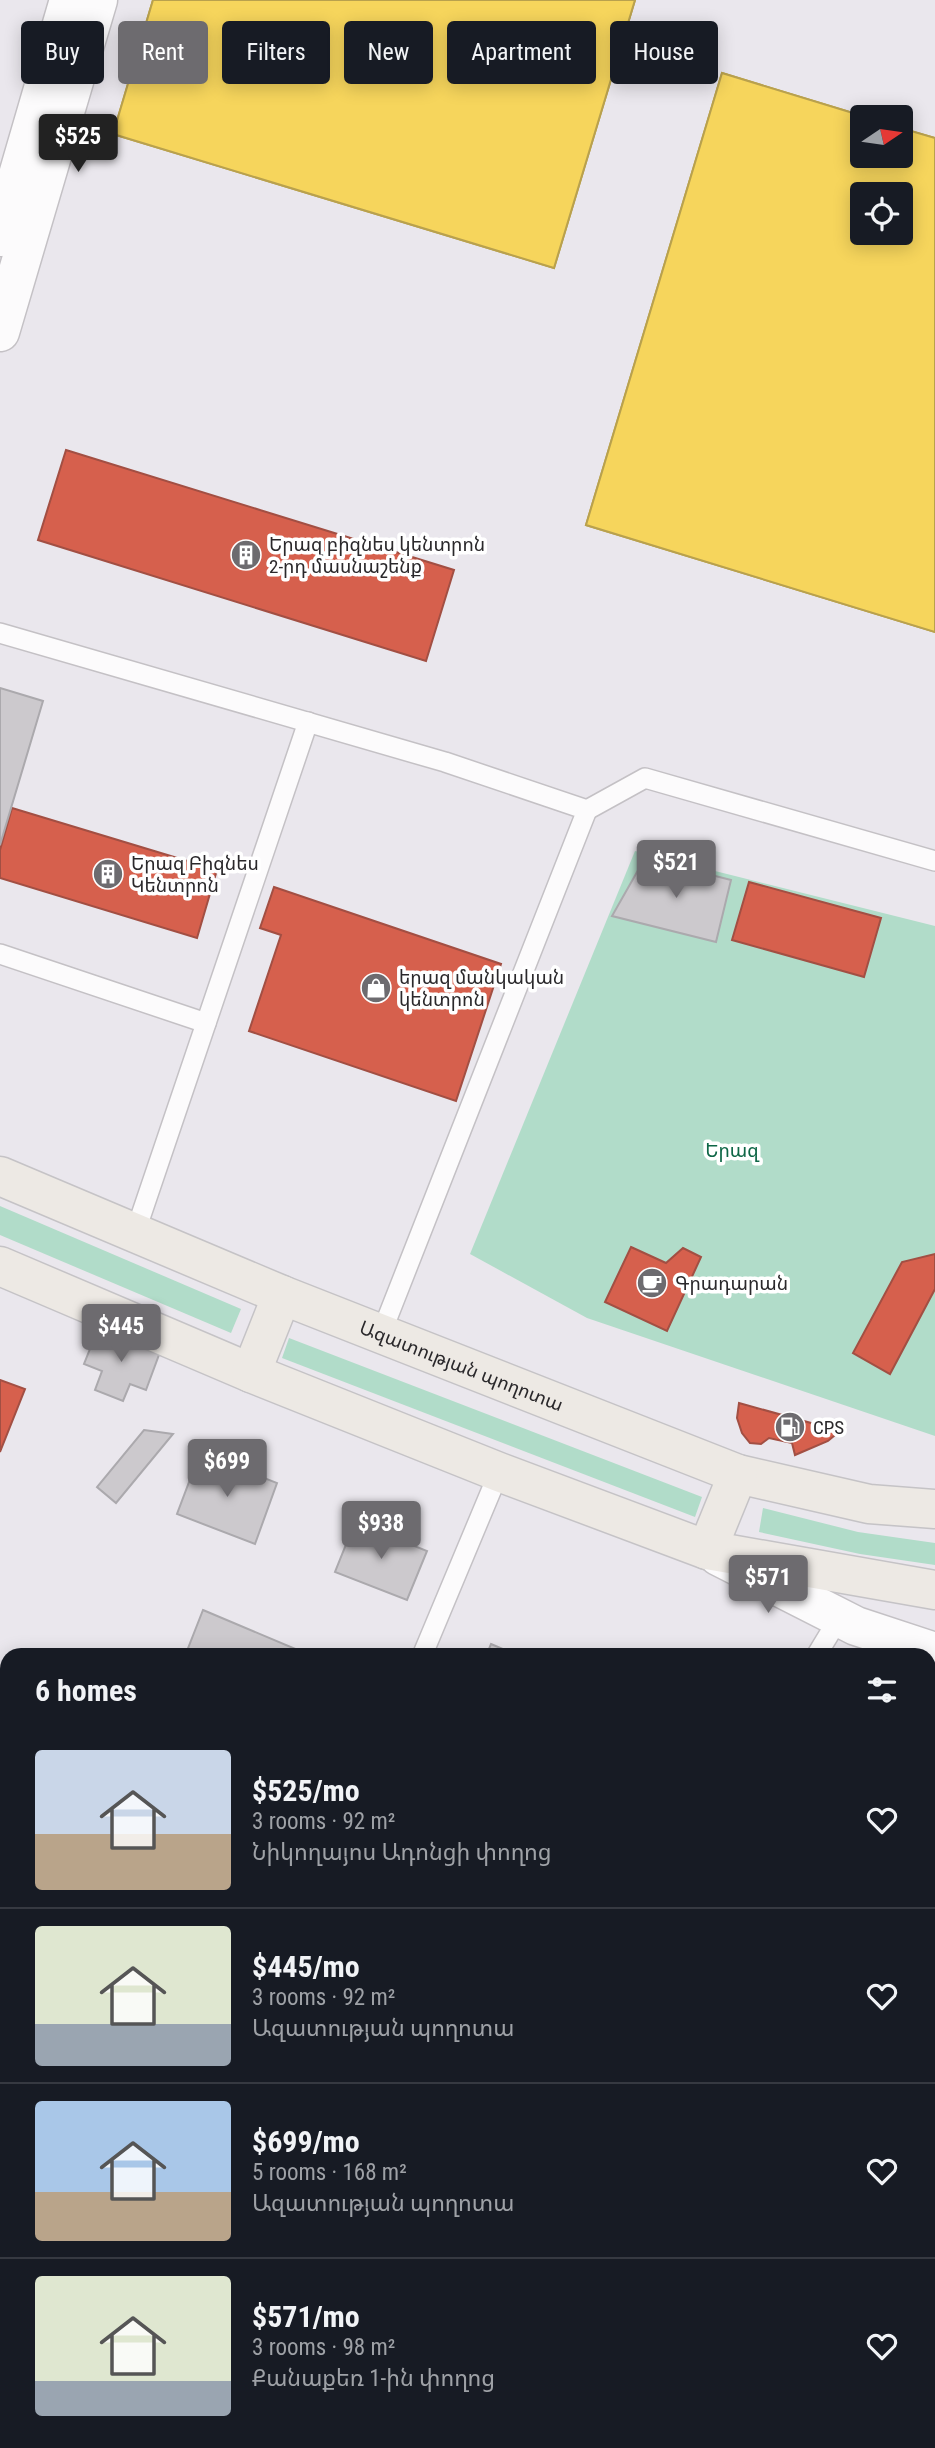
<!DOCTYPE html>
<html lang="en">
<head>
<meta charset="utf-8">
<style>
	:root { --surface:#171b24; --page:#242831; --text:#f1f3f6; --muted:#9ea1a6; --line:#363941; --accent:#6d6b6f }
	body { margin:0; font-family:"Roboto Condensed","Noto Sans Armenian",sans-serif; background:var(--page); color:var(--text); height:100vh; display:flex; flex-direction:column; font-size:26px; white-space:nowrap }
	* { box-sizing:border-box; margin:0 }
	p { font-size:23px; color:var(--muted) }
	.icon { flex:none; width:38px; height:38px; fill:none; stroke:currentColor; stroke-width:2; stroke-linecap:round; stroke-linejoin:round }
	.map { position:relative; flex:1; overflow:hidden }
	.panel { position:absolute; left:0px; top:1648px; width:936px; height:800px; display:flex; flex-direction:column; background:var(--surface); border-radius:21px 21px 0 0; box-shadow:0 4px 18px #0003 }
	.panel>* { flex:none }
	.top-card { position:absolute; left:21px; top:21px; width:894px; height:63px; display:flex; gap:14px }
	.needle { width:46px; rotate:77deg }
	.controls { position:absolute; left:850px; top:105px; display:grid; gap:14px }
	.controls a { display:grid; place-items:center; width:63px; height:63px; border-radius:7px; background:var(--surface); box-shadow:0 4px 18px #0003; font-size:35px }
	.price { position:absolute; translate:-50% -60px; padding:0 16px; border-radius:7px; background:var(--accent); color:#fff; font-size:23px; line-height:46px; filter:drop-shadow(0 2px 4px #0008) }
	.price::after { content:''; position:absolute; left:50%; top:42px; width:21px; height:16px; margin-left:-10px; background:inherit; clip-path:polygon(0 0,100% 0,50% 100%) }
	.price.current { background:#222; color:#fff }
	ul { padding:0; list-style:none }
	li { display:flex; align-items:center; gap:21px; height:175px; padding:0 35px }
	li+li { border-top:2px solid var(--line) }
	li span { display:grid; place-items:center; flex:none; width:196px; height:140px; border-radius:7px; color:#555 }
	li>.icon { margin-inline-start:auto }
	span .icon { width:84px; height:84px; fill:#fffc; stroke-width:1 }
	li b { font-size:30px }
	h2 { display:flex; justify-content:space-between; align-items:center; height:84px; padding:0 35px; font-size:30px }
	.chip { padding:0 24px; border-radius:7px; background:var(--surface); box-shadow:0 4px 18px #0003; font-size:24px; line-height:63px }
	.chip.current { background:var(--accent); color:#fff }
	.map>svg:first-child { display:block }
	.green { fill:#b1dcc9 }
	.homes { fill:#f6d55c; stroke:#b9a14d; stroke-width:2; fill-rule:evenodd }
	.shops { fill:#d6604d; stroke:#a24f43; stroke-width:2 }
	.building { fill:#ccc9cd; stroke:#aba9ad; stroke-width:2 }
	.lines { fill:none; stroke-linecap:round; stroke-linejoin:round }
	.lane-casing { stroke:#c4c1c5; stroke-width:22 }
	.secondary-casing { stroke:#c4c1c5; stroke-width:41 }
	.primary-casing { stroke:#c5c3c6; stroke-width:41 }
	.lane { stroke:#fcfbfc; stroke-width:19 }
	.secondary { stroke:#fcfbfc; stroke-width:38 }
	.primary { stroke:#ede9e4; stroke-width:38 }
	.labels { text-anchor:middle; stroke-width:7; stroke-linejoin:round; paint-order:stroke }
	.poi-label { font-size:19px; fill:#2a282b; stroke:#fff; text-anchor:start }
	.park-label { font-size:19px; fill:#0e6646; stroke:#fff }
	.street-label { font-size:19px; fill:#2a282b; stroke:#fff }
</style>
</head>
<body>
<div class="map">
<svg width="935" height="2448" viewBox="0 0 935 2448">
	<rect width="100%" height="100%" fill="#eae7ed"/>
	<g class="green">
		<path d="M 635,851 L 935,926 L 935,1436 L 587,1318 L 470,1254 Z"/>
		<path d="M 0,1206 L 241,1309 L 231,1333 L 0,1235 Z"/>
		<path d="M 289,1338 L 702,1497 L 695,1517 L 282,1358 Z"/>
		<path d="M 763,1508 L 858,1532 L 935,1543 L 935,1565 L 860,1554 L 759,1532 Z"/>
		<path d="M 7,2414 L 7,2441 L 175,2441 L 169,2448 L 0,2448 L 0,2422 Z"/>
	</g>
	<g class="homes">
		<path d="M 153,0 L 235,0 L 210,82 L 483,170 L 537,0 L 635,0 L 554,268 L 113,134 Z"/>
		<path d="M 153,0 L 635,0 L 554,268 L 113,134 Z"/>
		<path d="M 722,73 L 866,117 L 863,117 L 863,156 L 901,156 L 901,128 L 935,138 L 935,241 L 901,230 L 901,194 L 863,194 L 863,217 L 773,188 L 682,474 L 935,555 L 935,632 L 586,525 Z"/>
		<path d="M 722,73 L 866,117 L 863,117 L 863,156 L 901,156 L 901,128 L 935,138 L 935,632 L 586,525 ZM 863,194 L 901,194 L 901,233 L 863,233 Z"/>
	</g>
	<g class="shops">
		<path d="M 66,450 L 454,570 L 426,661 L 38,540 Z"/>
		<path d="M 12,808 L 217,870 L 197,938 L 0,878 L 0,850 Z"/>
		<path d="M 749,882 L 881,918 L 864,977 L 732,940 Z"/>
		<path d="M 274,887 L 501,964 L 456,1101 L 249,1031 L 281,935 L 260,928 Z"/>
		<path d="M 631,1247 L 666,1263 L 683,1248 L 701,1257 L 667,1331 L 605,1302 Z"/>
		<path d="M 935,1254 L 935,1289 L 890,1374 L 853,1353 L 902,1262 Z"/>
		<path d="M 0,1380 L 25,1389 L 0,1452 Z"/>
		<path d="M 739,1403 L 840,1431 L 828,1441 L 795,1455 L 792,1443 L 769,1438 L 761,1444 L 750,1443 L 742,1433 L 737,1418 Z"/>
	</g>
	<g class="building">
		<path d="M 0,688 L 43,701 L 0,845 Z"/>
		<path d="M 645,858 L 731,880 L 716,942 L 612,916 Z"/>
		<path d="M 98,1329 L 160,1352 L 146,1390 L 130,1384 L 123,1401 L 95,1390 L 102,1371 L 84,1364 Z"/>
		<path d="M 144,1430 L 173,1434 L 116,1503 L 97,1487 Z"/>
		<path d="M 200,1453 L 277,1483 L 255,1544 L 177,1514 Z"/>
		<path d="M 355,1522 L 427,1551 L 407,1600 L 335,1572 Z"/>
		<path d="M 203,1610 L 312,1656 L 185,1656 Z"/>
		<path d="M 491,1644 L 519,1656 L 486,1656 Z"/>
		<path d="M 0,2270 L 7,2276 L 7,2304 L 0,2312 Z"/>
	</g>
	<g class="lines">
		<g class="lane-casing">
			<g id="lane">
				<path d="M 0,633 L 445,762 L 587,810 L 381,1334"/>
				<path d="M 587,810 L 645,778 L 935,861"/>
				<path d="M 0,954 L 206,1023"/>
				<path d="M 135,1233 L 308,722"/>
				<path d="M 422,1656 L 499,1472"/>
				<path d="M 816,1656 L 839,1618"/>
				<path d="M 0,2071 L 7,2063"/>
				<path d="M 0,2235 L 7,2242"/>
				<path d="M 0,2359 L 7,2351"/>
				<path d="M 444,2441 L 461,2448"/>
				<path d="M 254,2448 L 260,2441"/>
				<path d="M 559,2448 L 563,2441"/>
			</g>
		</g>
		<g class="secondary-casing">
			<g id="secondary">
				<path d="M 0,237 L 69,0"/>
				<path d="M 0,332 L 98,0"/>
				<path d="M 718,1556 L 856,1626 L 935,1652"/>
				<path d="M 929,1688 L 935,1694"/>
			</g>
		</g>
		<g class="primary-casing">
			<g id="primary">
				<path id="s1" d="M 0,1176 L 282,1295 L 738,1474 L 869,1504 L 935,1509"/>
				<path d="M 0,1266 L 251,1373 L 499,1472 L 707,1550 L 935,1590"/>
				<path d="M 251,1373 L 282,1295"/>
				<path d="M 707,1550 L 738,1474"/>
			</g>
		</g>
		<use href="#lane" class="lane"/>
		<use href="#secondary" class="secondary"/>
		<use href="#primary" class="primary"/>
	</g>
	<defs>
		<g id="building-disc" transform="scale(1.575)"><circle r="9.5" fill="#6d6b6f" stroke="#fff"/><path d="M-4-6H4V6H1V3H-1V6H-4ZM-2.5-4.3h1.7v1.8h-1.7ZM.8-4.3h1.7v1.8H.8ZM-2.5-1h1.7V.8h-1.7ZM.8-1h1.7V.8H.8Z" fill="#fff"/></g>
		<g id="shop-disc" transform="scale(1.575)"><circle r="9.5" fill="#6d6b6f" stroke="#fff"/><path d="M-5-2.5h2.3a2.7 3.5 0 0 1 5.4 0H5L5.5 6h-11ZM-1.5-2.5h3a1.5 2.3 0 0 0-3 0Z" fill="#fff"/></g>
		<g id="cafe-disc" transform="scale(1.575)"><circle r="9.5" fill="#6d6b6f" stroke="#fff"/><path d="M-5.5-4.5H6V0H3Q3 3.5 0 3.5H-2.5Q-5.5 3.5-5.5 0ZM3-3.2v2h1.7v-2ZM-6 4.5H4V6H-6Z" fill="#fff"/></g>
		<g id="fuel-disc" transform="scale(1.575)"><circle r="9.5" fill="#6d6b6f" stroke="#fff"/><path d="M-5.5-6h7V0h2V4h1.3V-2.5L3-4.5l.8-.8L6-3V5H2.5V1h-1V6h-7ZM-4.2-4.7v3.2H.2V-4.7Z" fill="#fff"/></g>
	</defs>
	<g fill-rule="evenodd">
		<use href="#building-disc" x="246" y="555"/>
		<use href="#building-disc" x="108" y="874"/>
		<use href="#shop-disc" x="376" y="988"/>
		<use href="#cafe-disc" x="652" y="1283"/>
		<use href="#fuel-disc" x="790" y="1427"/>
	</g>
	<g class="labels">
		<g class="poi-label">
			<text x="269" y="551">Երազ բիզնես կենտրոն<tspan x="269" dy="22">2-րդ մասնաշենք</tspan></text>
			<text x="131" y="870">Երազ Բիզնես<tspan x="131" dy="22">Կենտրոն</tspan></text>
			<text x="399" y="984">երազ մանկական<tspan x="399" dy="22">կենտրոն</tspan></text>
			<text x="675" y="1290">Գրադարան</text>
			<text x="813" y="1434">CPS</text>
		</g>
		<g class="park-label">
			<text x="732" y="1157">Երազ</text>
		</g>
		<g class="street-label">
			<text dy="7" stroke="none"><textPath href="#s1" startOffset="499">Ազատության պողոտա</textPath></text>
		</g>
	</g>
</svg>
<div class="controls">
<a><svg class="needle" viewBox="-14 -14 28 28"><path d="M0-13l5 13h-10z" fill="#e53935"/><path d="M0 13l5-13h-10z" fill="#9ea1a6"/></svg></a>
<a><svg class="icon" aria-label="locate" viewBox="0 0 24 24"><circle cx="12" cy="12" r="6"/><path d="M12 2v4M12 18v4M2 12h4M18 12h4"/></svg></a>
</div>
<b class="price current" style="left:78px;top:174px">$525</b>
<b class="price" style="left:676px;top:900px">$521</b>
<b class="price" style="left:121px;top:1364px">$445</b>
<b class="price" style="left:227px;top:1499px">$699</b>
<b class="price" style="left:381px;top:1561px">$938</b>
<b class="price" style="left:768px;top:1615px">$571</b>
<div class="top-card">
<a class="chip">Buy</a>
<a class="chip current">Rent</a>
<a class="chip">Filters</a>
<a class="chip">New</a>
<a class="chip">Apartment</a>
<a class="chip">House</a>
</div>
<section class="panel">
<h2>6 homes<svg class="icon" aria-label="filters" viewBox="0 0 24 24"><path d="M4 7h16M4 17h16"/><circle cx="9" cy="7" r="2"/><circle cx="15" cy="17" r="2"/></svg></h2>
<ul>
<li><span style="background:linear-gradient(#c9d6e8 60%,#b9a48a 0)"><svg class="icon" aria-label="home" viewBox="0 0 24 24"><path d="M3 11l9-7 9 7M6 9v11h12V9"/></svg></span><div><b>$525/mo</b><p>3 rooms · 92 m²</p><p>Նիկողայոս Ադոնցի փողոց</p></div><svg class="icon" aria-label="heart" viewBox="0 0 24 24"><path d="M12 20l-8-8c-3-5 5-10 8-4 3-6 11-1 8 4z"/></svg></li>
<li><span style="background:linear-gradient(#dfe7d0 70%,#9aa5b1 0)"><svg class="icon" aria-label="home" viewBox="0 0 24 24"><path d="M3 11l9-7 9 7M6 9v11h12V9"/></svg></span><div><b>$445/mo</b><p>3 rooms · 92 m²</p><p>Ազատության պողոտա</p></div><svg class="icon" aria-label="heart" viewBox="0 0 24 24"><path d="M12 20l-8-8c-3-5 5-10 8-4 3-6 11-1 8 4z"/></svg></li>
<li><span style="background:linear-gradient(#a9c7e8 65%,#b9a48a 0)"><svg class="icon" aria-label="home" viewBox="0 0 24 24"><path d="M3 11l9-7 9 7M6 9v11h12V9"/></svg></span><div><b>$699/mo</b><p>5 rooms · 168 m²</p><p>Ազատության պողոտա</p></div><svg class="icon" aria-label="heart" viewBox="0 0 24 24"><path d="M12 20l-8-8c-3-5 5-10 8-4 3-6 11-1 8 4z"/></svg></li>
<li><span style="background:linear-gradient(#dfe7d0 75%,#9aa5b1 0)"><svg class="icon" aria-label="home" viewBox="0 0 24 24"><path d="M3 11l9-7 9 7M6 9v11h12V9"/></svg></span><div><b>$571/mo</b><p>3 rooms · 98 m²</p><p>Քանաքեռ 1-ին փողոց</p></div><svg class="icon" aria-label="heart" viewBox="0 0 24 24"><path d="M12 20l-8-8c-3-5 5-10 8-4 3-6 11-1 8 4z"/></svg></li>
</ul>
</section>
</div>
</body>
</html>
